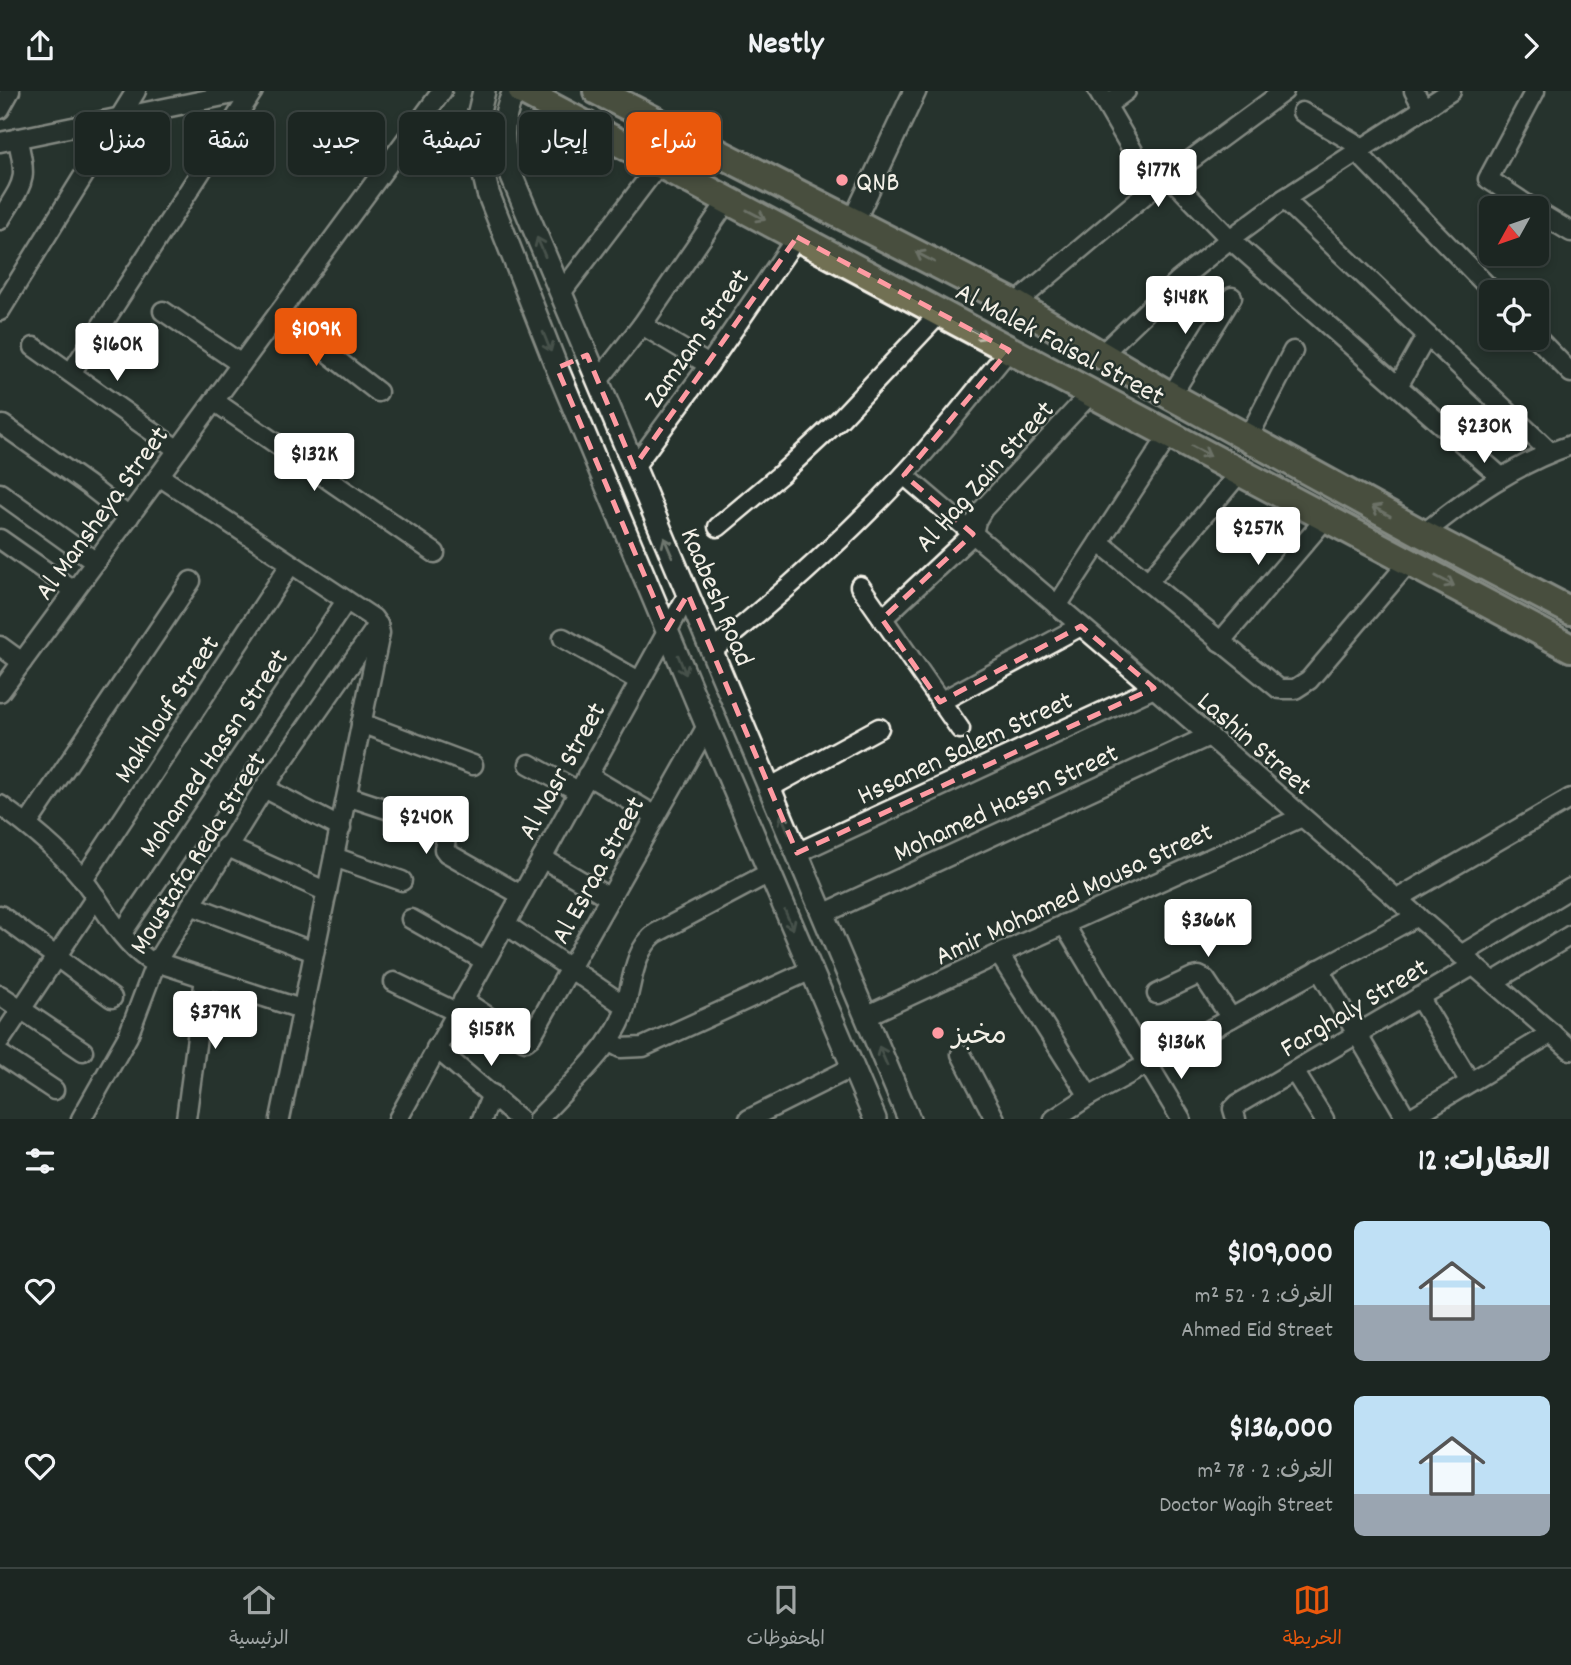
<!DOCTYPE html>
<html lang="ar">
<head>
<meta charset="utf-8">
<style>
	:root { --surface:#1c2622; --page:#29322f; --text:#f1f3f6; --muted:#a0a5a5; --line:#3a4340; --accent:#ea580c }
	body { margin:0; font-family:Dekko,"Playpen Sans Arabic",sans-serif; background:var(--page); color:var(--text); direction:rtl; height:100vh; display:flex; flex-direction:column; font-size:26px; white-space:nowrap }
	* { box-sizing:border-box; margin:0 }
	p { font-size:23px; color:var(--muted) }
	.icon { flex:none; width:38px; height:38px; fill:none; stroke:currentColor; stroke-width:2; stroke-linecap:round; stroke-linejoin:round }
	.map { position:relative; height:1028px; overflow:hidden; direction:ltr }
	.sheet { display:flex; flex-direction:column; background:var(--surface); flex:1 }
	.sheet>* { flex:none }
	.hud { position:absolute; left:21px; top:21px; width:700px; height:63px; direction:rtl; display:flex; gap:14px }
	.needle { width:46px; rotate:230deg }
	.fabs { position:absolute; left:1479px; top:105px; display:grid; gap:14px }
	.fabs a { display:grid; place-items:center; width:70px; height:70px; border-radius:10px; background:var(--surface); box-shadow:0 4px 10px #0003,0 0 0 2px var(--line); font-size:35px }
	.price { position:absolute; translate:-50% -60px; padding:0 16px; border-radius:7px; background:#fff; color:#222; font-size:23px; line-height:46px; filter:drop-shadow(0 2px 4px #0008) }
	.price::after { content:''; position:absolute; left:50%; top:42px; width:21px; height:16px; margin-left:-10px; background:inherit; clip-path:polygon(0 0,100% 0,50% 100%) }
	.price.current { background:var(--accent); color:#fff }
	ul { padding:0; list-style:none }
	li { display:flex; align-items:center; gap:21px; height:175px; padding:0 21px }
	li span { display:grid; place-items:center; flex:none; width:196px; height:140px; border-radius:10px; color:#555 }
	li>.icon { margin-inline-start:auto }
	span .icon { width:84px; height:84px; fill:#fffc; stroke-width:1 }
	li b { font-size:30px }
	h2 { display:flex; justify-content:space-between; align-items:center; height:84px; padding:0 21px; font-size:30px }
	.chip { padding:0 24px; border-radius:10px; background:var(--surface); box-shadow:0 4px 10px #0003,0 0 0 2px var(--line); font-size:24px; line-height:63px }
	.chip.current { background:var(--accent); color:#fff }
	header { display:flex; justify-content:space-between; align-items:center; height:91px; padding:0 21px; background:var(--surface); font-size:32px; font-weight:800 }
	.menu { display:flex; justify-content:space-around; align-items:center; height:98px; border-top:2px solid var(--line); background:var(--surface); font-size:19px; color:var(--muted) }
	.menu a { display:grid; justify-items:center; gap:4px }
	.menu .current { color:var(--accent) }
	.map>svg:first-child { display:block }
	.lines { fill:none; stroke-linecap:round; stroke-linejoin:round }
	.minor-casing { stroke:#f4f1e8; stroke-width:23 }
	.tertiary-casing { stroke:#f4f1e8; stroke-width:26 }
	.primary-casing { stroke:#f4f1e8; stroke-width:32 }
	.minor { stroke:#26332d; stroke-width:18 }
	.tertiary { stroke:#26332d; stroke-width:21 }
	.primary { stroke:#716f52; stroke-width:26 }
	.oneway { stroke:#c0bdac }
	.oneway2 { stroke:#6e766e }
	.marked { fill:none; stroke:#ff9aa2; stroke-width:5; stroke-dasharray:14 9; stroke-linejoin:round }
	.poi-dot { fill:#ff9aa2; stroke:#26332d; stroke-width:2.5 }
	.labels { text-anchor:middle; stroke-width:5; stroke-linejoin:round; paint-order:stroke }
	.poi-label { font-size:28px; fill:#f4f1e8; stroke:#26332d; text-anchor:start }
	.street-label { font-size:28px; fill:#f4f1e8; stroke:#26332d }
</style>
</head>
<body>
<header><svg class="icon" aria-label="forward" viewBox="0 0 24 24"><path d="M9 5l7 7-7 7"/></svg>Nestly<svg class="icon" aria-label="share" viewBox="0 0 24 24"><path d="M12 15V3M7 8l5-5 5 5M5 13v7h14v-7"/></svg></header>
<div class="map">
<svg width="1571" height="1028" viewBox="0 0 1571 1028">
	<rect width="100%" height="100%" fill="#26332d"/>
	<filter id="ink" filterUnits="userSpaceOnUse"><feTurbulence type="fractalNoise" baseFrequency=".0143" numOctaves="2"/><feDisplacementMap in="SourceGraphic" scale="14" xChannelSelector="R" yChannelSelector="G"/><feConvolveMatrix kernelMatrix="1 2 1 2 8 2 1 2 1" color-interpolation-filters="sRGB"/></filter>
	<g filter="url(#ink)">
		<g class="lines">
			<g class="minor-casing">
				<g id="minor">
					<path d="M 1098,0 L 1154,96"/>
					<path d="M 1414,0 L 1424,18"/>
					<path d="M 1107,14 L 1126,0"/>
					<path d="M 0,18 L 10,0"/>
					<path d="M 1302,21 L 1363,57"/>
					<path d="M 0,51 L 248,0"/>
					<path d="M 1356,60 L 1493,201"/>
					<path d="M 1169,85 L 1230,148 L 1501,386"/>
					<path d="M 1284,108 L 1550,361"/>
					<path d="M 1532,117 L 1488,88 L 1535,0"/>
					<path d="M 1536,120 L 1571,141"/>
					<path d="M 0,129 C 23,91 29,91 17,47"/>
					<path d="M 561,202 L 659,73"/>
					<path d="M 1015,213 L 1154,96 L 1284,0"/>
					<path d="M 0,220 L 136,0"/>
					<path d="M 163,220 L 241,273"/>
					<path d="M 278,223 L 378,301"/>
					<path d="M 642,234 L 709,274"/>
					<path d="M 1536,246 L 1571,282"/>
					<path d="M 34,256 L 178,359"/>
					<path d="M 1101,264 L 1178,190 L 1230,148 L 1284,108 L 1451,0"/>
					<path d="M 71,282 L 253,0"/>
					<path d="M 598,290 L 642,234 L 728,109"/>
					<path d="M 1398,295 L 1427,244"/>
					<path d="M 1171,305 L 1232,206"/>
					<path d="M 214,310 L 435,462"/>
					<path d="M 3,334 L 88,394 L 129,426"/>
					<path d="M 1248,347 L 1293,260"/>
					<path d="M 634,376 L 709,274 L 797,146"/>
					<path d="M 904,384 L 1154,597 L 1571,959"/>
					<path d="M 159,385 L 373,527 L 378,534"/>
					<path d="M 0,402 L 96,471"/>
					<path d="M 718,436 L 780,384 L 840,328 L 940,222"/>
					<path d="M 1423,443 C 1469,406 1515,373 1571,354"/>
					<path d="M 0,448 L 74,500"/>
					<path d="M 1099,451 L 1279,598 L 1295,598 L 1309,589 L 1409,471"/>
					<path d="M 1148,491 L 1240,381"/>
					<path d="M 860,495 L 960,638"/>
					<path d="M 1057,515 L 1169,344"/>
					<path d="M 882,528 L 973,443 L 976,430 L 983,418 L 1091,302"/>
					<path d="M 563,547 L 639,590"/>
					<path d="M 1220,551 L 1326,427"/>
					<path d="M 0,555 L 22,571"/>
					<path d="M 712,560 C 779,506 843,449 902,386 C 940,346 974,301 1009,259"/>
					<path d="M 0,601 L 442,0"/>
					<path d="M 940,611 L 1081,535"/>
					<path d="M 361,632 L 473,674"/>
					<path d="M 529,673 L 578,700"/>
					<path d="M 587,684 L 656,725"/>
					<path d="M 264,697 L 341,737"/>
					<path d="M 769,697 L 879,637"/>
					<path d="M 347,705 L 444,737 L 447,743 L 444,758 L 447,762 L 521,804"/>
					<path d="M 0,714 C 30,736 58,758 82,787 C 103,814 119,848 147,868 L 301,918"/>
					<path d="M 27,734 L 191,490"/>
					<path d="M 226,755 L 327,801"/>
					<path d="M 797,762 L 1154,597"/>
					<path d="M 334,766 L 402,790"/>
					<path d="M 542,767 L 610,807"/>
					<path d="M 83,789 L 290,474"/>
					<path d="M 1397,808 L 1571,707"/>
					<path d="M 191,814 L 314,861"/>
					<path d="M 823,823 L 1209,645"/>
					<path d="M 0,824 L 112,907"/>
					<path d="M 411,828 L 485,870"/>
					<path d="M 505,833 L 625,915"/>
					<path d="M 1064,833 L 1181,1028"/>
					<path d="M 122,842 L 346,510"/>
					<path d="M 999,863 L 1089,1005"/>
					<path d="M 1461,864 L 1571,797"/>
					<path d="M 1319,878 L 1407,1028"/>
					<path d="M 394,891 L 456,921"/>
					<path d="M 1493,891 L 1571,844"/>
					<path d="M 1157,903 L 1193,886 L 1199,885 L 1205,888 L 1231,927"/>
					<path d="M 0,904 L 83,960"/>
					<path d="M 1419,906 L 1470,991"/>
					<path d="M 463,909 L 523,949 L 526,950 L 531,946 L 707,635"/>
					<path d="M 866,925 L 999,863 L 1302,726"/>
					<path d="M 0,950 L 96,806"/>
					<path d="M 608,950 L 621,957 L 643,956 L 811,879"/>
					<path d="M 436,957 L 519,1028"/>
					<path d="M 0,963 L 54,999"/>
					<path d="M 961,963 L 995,1028"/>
					<path d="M 1294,980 L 1324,1028"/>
					<path d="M 81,1028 L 128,945 L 156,871 L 264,697 L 378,534"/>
					<path d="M 186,1028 L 205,887"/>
					<path d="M 280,1028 L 380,542 L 378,534"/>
					<path d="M 398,1028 L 688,503"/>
					<path d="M 482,1028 L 492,1003"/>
					<path d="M 538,1028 C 561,1003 609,958 621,929 C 633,900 630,862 656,842 L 769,782"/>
					<path d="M 749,1028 L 853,976"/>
					<path d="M 1054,1028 L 1089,1005 L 1417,825"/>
					<path d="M 1236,1028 L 1233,1018 L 1238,1013 L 1474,874"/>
					<path d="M 1409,1028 L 1552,942"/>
				</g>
			</g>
			<g class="tertiary-casing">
				<g id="tertiary">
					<path d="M 484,0 L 477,29 L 477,54 L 488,102 L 557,277 L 707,635 L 875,1028"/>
					<path d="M 514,0 C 500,32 501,53 512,86 L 909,1028"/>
					<path d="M 854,129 L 915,0"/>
				</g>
			</g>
			<g class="primary-casing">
				<g id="primary">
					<path d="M 522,0 L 1571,557"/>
					<path d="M 597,0 L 1015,213 L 1171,305 L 1423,443 L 1571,520"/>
				</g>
			</g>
			<use href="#minor" class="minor"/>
			<use href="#tertiary" class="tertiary"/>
			<use href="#primary" class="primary"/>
		</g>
		<defs><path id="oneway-shaft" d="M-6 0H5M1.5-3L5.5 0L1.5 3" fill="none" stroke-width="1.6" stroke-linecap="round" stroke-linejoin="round" transform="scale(1.75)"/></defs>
		<g class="oneway">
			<use href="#oneway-shaft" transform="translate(756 124) rotate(28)"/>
			<use href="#oneway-shaft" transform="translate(925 166) rotate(-152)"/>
			<use href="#oneway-shaft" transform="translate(978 242) rotate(28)"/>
			<use href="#oneway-shaft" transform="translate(1201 360) rotate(28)"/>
			<use href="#oneway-shaft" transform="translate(1381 420) rotate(-152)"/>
			<use href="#oneway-shaft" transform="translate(1445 490) rotate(28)"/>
		</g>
		<g class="oneway2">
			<use href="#oneway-shaft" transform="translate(541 156) rotate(-113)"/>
			<use href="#oneway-shaft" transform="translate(547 251) rotate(68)"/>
			<use href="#oneway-shaft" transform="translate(668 456) rotate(-113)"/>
			<use href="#oneway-shaft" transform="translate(682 574) rotate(68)"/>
			<use href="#oneway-shaft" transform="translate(785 733) rotate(-113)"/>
			<use href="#oneway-shaft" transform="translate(789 829) rotate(66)"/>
			<use href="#oneway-shaft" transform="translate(883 965) rotate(-113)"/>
		</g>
	</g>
	<path d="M0 0H1571V1028H0ZM 797,146 L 1009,259 L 904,384 L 973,443 L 882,528 L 940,611 L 1081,535 L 1154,597 L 797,762 L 688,503 L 667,538 L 557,277 L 587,264 L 634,376 Z" fill="#26332d" fill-opacity=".55" fill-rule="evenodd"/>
	<path class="marked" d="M 797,146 L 1009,259 L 904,384 L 973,443 L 882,528 L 940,611 L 1081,535 L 1154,597 L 797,762 L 688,503 L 667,538 L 557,277 L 587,264 L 634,376 Z"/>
	<g class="poi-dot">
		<circle cx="842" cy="89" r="7"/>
		<circle cx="938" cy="942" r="7"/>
	</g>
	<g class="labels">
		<g class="poi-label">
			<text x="856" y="99">QNB</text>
			<text x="952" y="952">مخبز</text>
		</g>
		<g class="street-label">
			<text transform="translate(695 246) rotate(-55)" y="10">Zamzam Street</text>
			<text transform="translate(1061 251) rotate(28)" y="10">Al Malek Faisal Street</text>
			<text transform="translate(983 384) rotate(-48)" y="10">Al Hag Zain Street</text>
			<text transform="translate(100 421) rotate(-54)" y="10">Al Mansheya Street</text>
			<text transform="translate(719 505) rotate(67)" y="10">Kaabesh Road</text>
			<text transform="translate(165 617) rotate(-57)" y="10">Makhlouf Street</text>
			<text transform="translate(1256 651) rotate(41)" y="10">Lashin Street</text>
			<text transform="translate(964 655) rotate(-25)" y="10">Hssanen Salem Street</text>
			<text transform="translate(212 661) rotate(-56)" y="10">Mohamed Hassn Street</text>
			<text transform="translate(560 679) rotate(-61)" y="10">Al Nasr Street</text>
			<text transform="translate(1005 710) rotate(-25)" y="10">Mohamed Hassn Street</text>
			<text transform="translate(196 761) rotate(-58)" y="10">Moustafa Reda Street</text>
			<text transform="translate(596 778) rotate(-61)" y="10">Al Esraa Street</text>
			<text transform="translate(1073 801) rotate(-25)" y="10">Amir Mohamed Mousa Street</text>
			<text transform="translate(1353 915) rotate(-31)" y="10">Farghaly Street</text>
		</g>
	</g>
</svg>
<div class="fabs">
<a><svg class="needle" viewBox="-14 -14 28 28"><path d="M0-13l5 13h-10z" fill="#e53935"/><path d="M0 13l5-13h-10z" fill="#a0a5a5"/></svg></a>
<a><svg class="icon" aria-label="locate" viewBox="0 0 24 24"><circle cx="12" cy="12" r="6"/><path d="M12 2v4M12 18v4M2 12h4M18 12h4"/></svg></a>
</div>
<b class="price" style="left:1158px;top:118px">$177K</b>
<b class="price" style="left:1185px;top:245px">$148K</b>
<b class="price current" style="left:316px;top:277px">$109K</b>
<b class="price" style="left:117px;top:292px">$160K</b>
<b class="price" style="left:1484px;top:374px">$230K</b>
<b class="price" style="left:314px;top:402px">$132K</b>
<b class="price" style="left:1258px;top:476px">$257K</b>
<b class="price" style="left:426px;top:765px">$240K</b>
<b class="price" style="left:1208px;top:868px">$366K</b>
<b class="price" style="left:215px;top:960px">$379K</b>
<b class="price" style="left:491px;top:977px">$158K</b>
<b class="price" style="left:1181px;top:990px">$136K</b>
<div class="hud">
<a class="chip current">شراء</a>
<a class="chip">إيجار</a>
<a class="chip">تصفية</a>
<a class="chip">جديد</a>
<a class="chip">شقة</a>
<a class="chip">منزل</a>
</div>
</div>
<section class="sheet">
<h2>العقارات: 12<svg class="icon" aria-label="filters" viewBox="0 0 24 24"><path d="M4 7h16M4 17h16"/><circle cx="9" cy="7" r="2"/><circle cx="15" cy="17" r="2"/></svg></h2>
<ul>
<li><span style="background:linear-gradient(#bfe0f5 60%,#9aa5b1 0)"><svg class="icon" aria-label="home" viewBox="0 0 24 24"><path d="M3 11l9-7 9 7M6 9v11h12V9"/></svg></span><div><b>$109,000</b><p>الغرف: 2 · 52 m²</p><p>Ahmed Eid Street</p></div><svg class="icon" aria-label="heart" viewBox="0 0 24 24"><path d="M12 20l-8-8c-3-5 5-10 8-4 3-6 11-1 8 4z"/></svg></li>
<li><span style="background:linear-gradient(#bfe0f5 70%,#9aa5b1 0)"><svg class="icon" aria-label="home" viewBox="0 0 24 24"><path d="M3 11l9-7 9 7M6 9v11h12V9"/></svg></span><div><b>$136,000</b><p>الغرف: 2 · 78 m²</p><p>Doctor Wagih Street</p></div><svg class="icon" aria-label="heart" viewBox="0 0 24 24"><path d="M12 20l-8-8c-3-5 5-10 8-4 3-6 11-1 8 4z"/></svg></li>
</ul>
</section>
<nav class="menu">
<a class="current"><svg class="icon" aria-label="map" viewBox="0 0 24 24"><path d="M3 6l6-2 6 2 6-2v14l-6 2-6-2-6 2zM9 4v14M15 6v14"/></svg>الخريطة</a>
<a><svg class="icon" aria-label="saved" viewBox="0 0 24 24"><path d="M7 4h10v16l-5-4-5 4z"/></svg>المحفوظات</a>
<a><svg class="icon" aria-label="home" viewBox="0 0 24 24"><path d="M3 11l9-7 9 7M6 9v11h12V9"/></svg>الرئيسية</a>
</nav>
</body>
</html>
